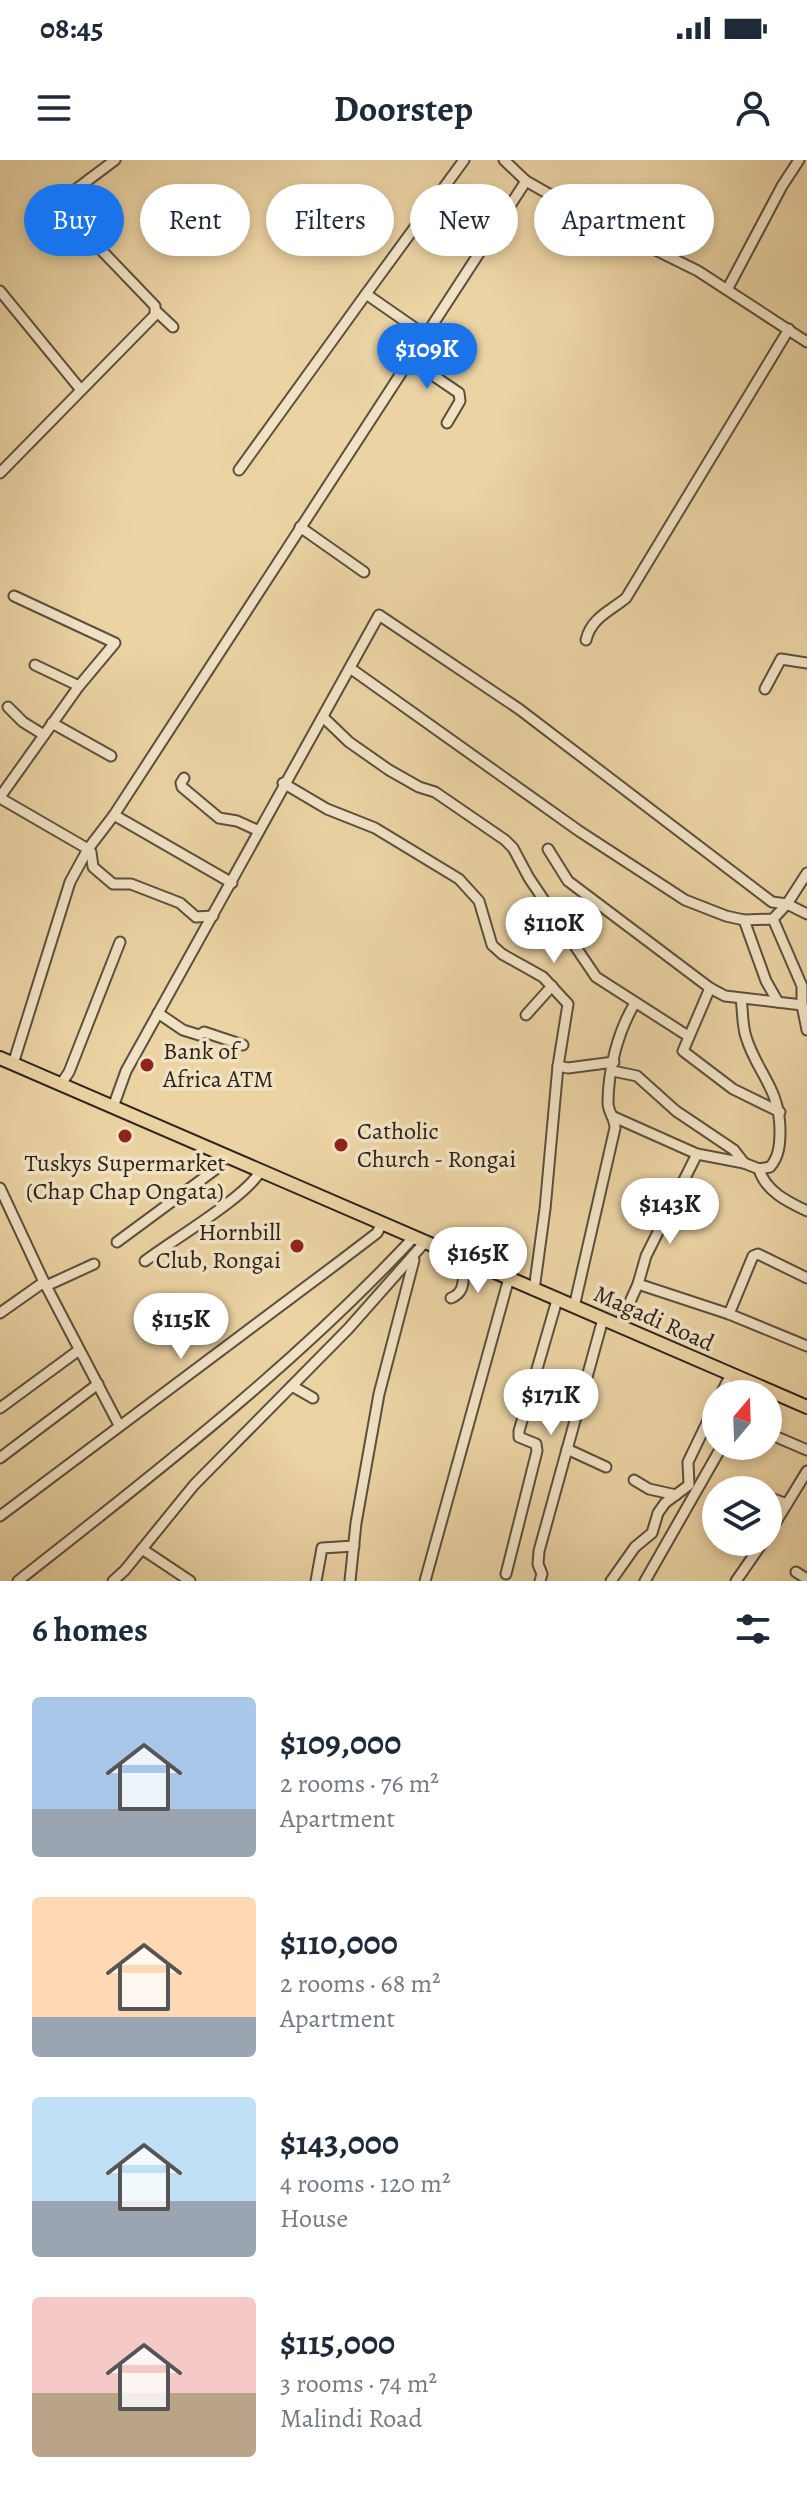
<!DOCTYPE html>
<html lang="en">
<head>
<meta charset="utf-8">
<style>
	:root { --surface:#fff; --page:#f2f2f3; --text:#1f2937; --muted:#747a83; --accent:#1a73e8 }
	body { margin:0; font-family:Alegreya,serif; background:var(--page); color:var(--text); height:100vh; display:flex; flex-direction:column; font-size:30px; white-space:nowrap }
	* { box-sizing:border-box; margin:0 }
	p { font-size:26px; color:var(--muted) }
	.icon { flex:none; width:44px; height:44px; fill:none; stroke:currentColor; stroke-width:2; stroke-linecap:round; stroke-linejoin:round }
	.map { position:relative; height:1421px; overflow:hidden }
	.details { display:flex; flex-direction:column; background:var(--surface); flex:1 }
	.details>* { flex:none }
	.hud { position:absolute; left:24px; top:24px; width:760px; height:72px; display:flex; gap:16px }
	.needle { width:52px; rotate:19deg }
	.buttons { position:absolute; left:702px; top:1220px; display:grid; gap:16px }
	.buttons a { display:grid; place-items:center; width:80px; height:80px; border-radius:50%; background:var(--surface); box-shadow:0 4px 12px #0003; font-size:40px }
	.price { position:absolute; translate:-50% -68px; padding:0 18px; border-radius:28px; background:#fff; color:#222; font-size:26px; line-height:52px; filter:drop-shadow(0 2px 4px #0008) }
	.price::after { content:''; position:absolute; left:50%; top:48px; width:24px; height:18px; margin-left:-12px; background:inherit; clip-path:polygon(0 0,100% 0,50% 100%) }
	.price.current { background:var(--accent); color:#fff }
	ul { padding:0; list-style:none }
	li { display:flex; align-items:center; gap:24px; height:200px; padding:0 32px }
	li span { display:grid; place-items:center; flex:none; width:224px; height:160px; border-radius:8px; color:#555 }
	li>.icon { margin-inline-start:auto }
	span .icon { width:96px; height:96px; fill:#fffc; stroke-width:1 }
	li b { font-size:34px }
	h2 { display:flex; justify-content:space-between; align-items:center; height:96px; padding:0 32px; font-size:34px }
	.pill { padding:0 28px; border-radius:36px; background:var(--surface); box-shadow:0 4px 12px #0003; font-size:28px; line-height:72px }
	.pill.current { background:var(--accent); color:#fff }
	.status { display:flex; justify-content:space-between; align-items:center; height:56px; padding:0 40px; background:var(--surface); direction:ltr }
	.status svg { height:22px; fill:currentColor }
	header { display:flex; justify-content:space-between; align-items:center; height:104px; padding:0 32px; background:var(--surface); font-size:36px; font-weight:700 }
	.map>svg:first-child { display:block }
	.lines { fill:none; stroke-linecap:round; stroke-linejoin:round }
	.minor-casing { stroke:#5c4f3d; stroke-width:13 }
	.highway-casing { stroke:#2c231b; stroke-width:16 }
	.minor { stroke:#f2e2c4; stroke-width:9 }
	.highway { stroke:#ebd3a4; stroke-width:12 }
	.poi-dot { fill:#8f2418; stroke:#f2e2c4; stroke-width:3 }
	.labels { text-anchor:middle; stroke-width:7; stroke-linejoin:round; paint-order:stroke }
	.poi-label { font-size:24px; fill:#2c231b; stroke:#f2e2c4; text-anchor:start }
	.street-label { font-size:24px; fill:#2c231b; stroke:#f2e2c4 }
</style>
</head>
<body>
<div class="status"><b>08:45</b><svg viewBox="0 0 49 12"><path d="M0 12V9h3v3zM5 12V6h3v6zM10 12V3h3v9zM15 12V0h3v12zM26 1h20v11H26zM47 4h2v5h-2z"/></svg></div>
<header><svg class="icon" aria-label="menu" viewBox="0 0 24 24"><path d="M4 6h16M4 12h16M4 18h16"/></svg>Doorstep<svg class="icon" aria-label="person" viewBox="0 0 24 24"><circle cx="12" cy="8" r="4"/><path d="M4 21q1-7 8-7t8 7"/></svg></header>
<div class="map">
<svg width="807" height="1421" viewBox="0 0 807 1421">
	<rect width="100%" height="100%" fill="#ebd3a4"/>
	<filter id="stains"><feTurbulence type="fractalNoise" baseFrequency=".0025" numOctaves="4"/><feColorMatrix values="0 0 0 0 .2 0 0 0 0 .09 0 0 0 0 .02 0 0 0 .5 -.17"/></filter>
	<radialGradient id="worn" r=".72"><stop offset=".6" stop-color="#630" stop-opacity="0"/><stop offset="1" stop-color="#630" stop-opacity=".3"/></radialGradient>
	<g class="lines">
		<g class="minor-casing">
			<g id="minor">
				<path d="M 504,0 L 526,21 L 593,59 L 698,111 L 807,182"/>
				<path d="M 728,128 L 782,26 L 799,0"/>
				<path d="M 0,131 L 81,230"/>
				<path d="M 156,151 L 173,167"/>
				<path d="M 425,175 L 366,134 L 464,0"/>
				<path d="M 409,199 L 459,233 L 460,241 L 447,263"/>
				<path d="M 239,310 L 366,134"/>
				<path d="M 0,313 L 155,155 L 155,146 L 59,46 L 63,39 L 115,0"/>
				<path d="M 300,367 L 364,412"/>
				<path d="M 586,480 C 591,458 610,451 626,438 L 789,169"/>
				<path d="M 35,505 L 79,526"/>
				<path d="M 350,508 L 579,671 L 685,740 L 726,756 L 744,760 L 773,759 L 787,744 L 807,713"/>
				<path d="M 765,529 L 781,499 L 807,503"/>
				<path d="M 8,547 L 23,562 L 44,575"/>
				<path d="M 323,557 L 349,582 L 389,610 L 419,627 L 435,632 L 505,680 L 513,688 L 529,718 L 596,817 L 688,876"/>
				<path d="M 52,563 L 111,596"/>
				<path d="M 184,618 L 181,623 L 182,627 L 219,658 L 237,661 L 259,671"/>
				<path d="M 283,623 L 327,649 L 375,668 L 459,719 L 479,741 L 492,785 L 502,794 L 543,817 L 568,844 L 558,906 L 545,1049 L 534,1130"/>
				<path d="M 0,637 L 79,526 L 115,483 L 14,436"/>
				<path d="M 0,638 L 88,689"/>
				<path d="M 114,655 L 232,723"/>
				<path d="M 548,689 L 568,721 L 710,828 L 725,836 L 802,845"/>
				<path d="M 91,692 L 93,707 L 113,724 L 131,724 L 180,743 L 196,757 L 213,756"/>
				<path d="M 773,759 L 802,826 L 802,845 L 807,870"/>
				<path d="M 744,760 L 766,821 L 778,842"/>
				<path d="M 710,828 L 683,891 L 733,929 L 780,952"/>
				<path d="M 158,853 L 183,870 L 199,875 L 204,872 L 243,885"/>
				<path d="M 526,855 L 552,826"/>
				<path d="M 13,904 L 70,722 L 88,689 L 114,655 L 526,21"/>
				<path d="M 558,906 L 568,908 L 614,902"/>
				<path d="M 613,911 L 637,916 L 676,951 L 734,990 L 744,1003"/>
				<path d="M 61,924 L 69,912 L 120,782"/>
				<path d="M 113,947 L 126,911 L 379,455 L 519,549 L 772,742 L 787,744 L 807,754"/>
				<path d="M 614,957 L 697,994 L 744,1003 L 759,1009 L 770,1007 C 779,997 780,984 780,971 C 780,928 757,913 746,877 C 742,865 743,851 741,839"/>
				<path d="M 759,1009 C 765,1031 788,1042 807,1051"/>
				<path d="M 0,1028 L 44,1122 L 119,1265"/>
				<path d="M 117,1082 L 220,1006 L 222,993"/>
				<path d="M 145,1101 C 172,1080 247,1037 261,1010"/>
				<path d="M 638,1124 L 729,1154 L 807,1186"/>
				<path d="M 46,1126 L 94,1104"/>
				<path d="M 451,1138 C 469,1131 460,1114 467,1100"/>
				<path d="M 574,1147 L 615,968 C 615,958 608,952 608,943 C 608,910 618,871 635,843"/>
				<path d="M 0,1153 L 44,1122"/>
				<path d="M 729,1154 L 753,1096 L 758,1094 L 807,1118"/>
				<path d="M 619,1166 L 638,1124 L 646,1096 L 697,994"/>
				<path d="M 292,1226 L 313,1238"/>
				<path d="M 721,1234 L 727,1222"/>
				<path d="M 0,1248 L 79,1190"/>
				<path d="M 779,1278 L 807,1290"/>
				<path d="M 567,1289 L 606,1307"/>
				<path d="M 0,1298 L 98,1224"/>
				<path d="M 634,1320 L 649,1329 L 676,1335"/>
				<path d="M 768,1337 L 787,1344"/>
				<path d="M 0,1356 L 335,1105 L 377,1073 L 382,1063"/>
				<path d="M 768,1375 L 807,1311"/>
				<path d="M 142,1389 L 190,1421"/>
				<path d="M 796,1412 L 807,1419"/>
				<path d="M 506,1414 L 537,1291 L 536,1284 L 519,1277 L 519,1271 L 557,1140"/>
				<path d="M 18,1421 C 155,1313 295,1205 414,1077"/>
				<path d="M 113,1421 L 125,1410 L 194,1325 L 348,1169 L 425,1082"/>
				<path d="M 316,1421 L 322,1388 L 354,1386"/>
				<path d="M 350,1421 L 356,1363 L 379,1234 L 414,1100"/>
				<path d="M 425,1421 L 509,1118"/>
				<path d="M 540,1421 L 542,1414 L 538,1404 L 539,1391 L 603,1159"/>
				<path d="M 611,1421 L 635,1387 L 652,1373 L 658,1353 L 665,1343 L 689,1325 L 688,1302 L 716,1244"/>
				<path d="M 645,1421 L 722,1286"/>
				<path d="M 736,1421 L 763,1382"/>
			</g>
		</g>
		<g class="highway-casing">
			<path id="highway" d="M 0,898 L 807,1247"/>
		</g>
		<use href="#minor" class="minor"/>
		<use href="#highway" class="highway"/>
	</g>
	<g class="poi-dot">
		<circle cx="147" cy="905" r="8"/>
		<circle cx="125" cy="976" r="8"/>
		<circle cx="341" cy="985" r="8"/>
		<circle cx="297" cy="1086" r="8"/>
	</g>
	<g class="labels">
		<g class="poi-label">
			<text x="163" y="899">Bank of<tspan x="163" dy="28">Africa ATM</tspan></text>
			<text x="357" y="979">Catholic<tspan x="357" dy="28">Church - Rongai</tspan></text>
			<text x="125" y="1011" text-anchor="middle">Tuskys Supermarket<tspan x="125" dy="28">(Chap Chap Ongata)</tspan></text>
			<text x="281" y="1080" text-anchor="end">Hornbill<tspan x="281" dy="28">Club, Rongai</tspan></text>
		</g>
		<g class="street-label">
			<text transform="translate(654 1158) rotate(24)" y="8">Magadi Road</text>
		</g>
	</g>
	<rect width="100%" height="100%" filter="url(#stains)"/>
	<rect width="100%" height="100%" fill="url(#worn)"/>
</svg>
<div class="buttons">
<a><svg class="needle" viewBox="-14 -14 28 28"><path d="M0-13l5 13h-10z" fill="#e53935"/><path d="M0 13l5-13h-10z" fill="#747a83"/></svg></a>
<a><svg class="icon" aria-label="layers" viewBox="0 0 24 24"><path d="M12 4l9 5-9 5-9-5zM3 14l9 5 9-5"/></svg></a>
</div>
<b class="price current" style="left:427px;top:231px">$109K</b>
<b class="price" style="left:554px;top:805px">$110K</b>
<b class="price" style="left:670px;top:1086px">$143K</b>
<b class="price" style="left:478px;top:1135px">$165K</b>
<b class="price" style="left:181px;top:1201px">$115K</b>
<b class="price" style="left:551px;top:1277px">$171K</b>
<div class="hud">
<a class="pill current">Buy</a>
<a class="pill">Rent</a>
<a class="pill">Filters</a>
<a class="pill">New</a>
<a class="pill">Apartment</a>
</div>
</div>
<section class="details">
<h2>6 homes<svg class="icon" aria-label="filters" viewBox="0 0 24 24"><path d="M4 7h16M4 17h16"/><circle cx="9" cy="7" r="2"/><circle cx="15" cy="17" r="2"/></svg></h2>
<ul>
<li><span style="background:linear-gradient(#a9c7e8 70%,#9aa5b1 0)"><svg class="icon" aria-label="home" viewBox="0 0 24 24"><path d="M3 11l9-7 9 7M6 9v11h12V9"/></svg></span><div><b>$109,000</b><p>2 rooms · 76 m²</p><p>Apartment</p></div></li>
<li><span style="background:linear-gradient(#ffd9b3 75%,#9aa5b1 0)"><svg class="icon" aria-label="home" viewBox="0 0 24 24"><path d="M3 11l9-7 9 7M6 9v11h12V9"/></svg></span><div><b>$110,000</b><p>2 rooms · 68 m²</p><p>Apartment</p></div></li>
<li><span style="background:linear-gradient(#bfe0f5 65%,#9aa5b1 0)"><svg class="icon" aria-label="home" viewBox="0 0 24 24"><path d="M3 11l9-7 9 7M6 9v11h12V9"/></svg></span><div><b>$143,000</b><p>4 rooms · 120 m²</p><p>House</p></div></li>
<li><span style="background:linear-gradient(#f6c9c9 60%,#b9a48a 0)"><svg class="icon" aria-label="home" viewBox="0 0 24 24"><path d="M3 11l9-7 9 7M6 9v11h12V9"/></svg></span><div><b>$115,000</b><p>3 rooms · 74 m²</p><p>Malindi Road</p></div></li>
</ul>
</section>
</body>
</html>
